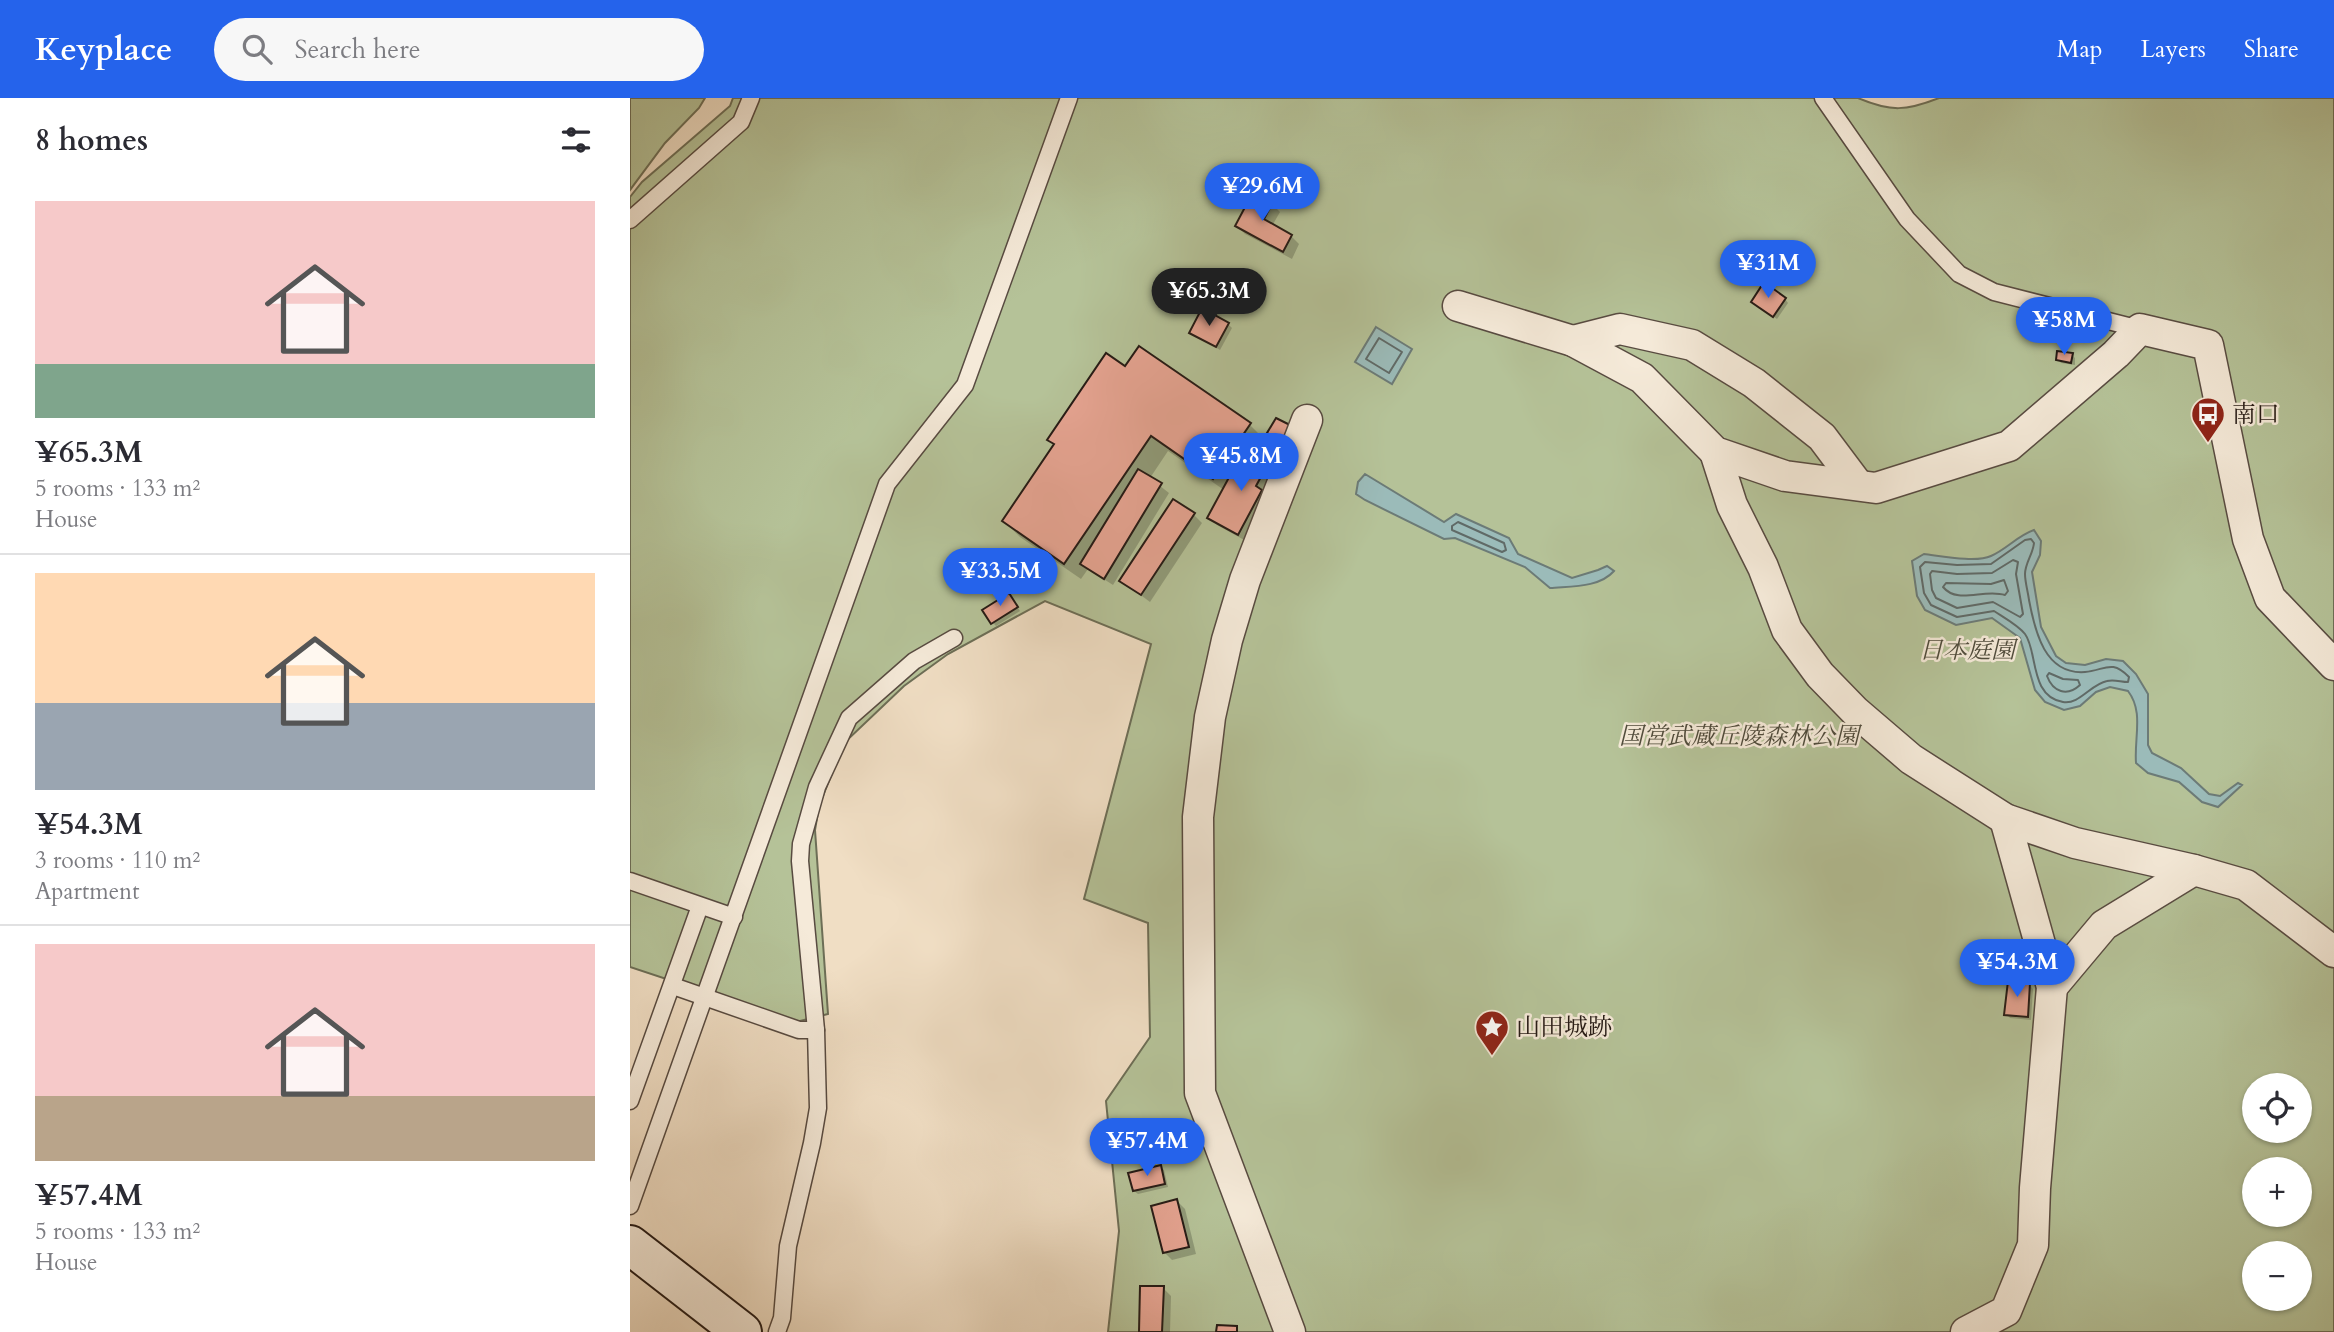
<!DOCTYPE html>
<html lang="en">
<head>
<meta charset="utf-8">
<style>
	:root { --surface:#fff; --page:#f7f7f7; --text:#2b2b33; --muted:#7c7c81; --line:#e1e1e2; --accent:#2563eb }
	body { margin:0; font-family:Cardo,"Noto Serif JP",serif; background:var(--page); color:var(--text); height:100vh; display:flex; flex-direction:column; font-size:26px; white-space:nowrap }
	* { box-sizing:border-box; margin:0 }
	p { font-size:23px; color:var(--muted) }
	.icon { flex:none; width:38px; height:38px; fill:none; stroke:currentColor; stroke-width:2; stroke-linecap:round; stroke-linejoin:round }
	.map { position:relative; flex:1; overflow:hidden }
	.sheet { display:flex; flex-direction:column; background:var(--surface); width:630px }
	.sheet>* { flex:none }
	.fabs { position:absolute; left:1612px; top:975px; display:grid; gap:14px }
	.fabs a { display:grid; place-items:center; width:70px; height:70px; border-radius:50%; background:var(--surface); box-shadow:0 2px 5px #0004; font-size:35px }
	.price { position:absolute; translate:-50% -60px; padding:0 16px; border-radius:24px; background:var(--accent); color:#fff; font-size:23px; line-height:46px; filter:drop-shadow(0 2px 4px #0008) }
	.price::after { content:''; position:absolute; left:50%; top:42px; width:21px; height:16px; margin-left:-10px; background:inherit; clip-path:polygon(0 0,100% 0,50% 100%) }
	.price.on { background:#222; color:#fff }
	ul { padding:0; list-style:none }
	li { display:grid; align-content:center; gap:14px; height:371px; padding:0 35px }
	li+li { border-top:2px solid var(--line) }
	li span { display:grid; place-items:center; height:217px; border-radius:0px; color:#555 }
	li>.icon { margin-inline-start:auto }
	span .icon { width:126px; height:126px; fill:#fffc; stroke-width:1 }
	li b { font-size:30px }
	h2 { display:flex; justify-content:space-between; align-items:center; height:84px; padding:0 35px; font-size:30px }
	header { display:flex; align-items:center; gap:42px; box-sizing:border-box; height:98px; padding:0 35px; background:var(--accent); color:#fff }
	header strong { font-size:33px }
	nav { display:flex; gap:38px; margin-inline-start:auto; font-size:24px }
	.search { width:490px; height:63px; background:var(--page); display:flex; align-items:center; gap:18px; box-sizing:border-box; padding:0 24px; border-radius:38px; color:var(--muted); font-size:26px }
	main { display:flex; flex:1; min-height:0 }
	.map>svg:first-child { display:block }
	.green { fill:#b5c298; stroke:#6d6e56; stroke-width:2; fill-rule:evenodd }
	.water { fill:#9bbbb9; stroke:#6c7b77; stroke-width:2 }
	.shadow { fill:#0003 }
	.lines { fill:none; stroke-linecap:round; stroke-linejoin:round }
	.shore { stroke:#606a67; stroke-width:2 }
	.building { fill:#e6a492; stroke:#251a15; stroke-width:2 }
	.lane-casing { stroke:#584b41; stroke-width:19 }
	.street-casing { stroke:#584b41; stroke-width:33 }
	.secondary-casing { stroke:#251a15; stroke-width:42 }
	.lane { stroke:#f5ead9; stroke-width:16 }
	.street { stroke:#f5ead9; stroke-width:30 }
	.secondary { stroke:#f5ead9; stroke-width:38 }
	.labels { text-anchor:middle; stroke-width:5; stroke-linejoin:round; paint-order:stroke }
	.poi-label { font-size:24px; fill:#251a15; stroke:#f5ead9; text-anchor:start }
	.park-label { font-size:24px; font-style:italic; fill:#504c3c; stroke:#f5ead9 }
</style>
</head>
<body>
<header>
<strong>Keyplace</strong>
<div class="search"><svg class="icon" aria-label="search" viewBox="0 0 24 24"><circle cx="10" cy="10" r="6"/><path d="M15 15l6 6"/></svg>Search here</div>
<nav><a>Map</a><a>Layers</a><a>Share</a></nav>
</header>
<main>
<section class="sheet">
<h2>8 homes<svg class="icon" aria-label="filters" viewBox="0 0 24 24"><path d="M4 7h16M4 17h16"/><circle cx="9" cy="7" r="2"/><circle cx="15" cy="17" r="2"/></svg></h2>
<ul>
<li><span style="background:linear-gradient(#f6c9c9 75%,#7fa58c 0)"><svg class="icon" aria-label="home" viewBox="0 0 24 24"><path d="M3 11l9-7 9 7M6 9v11h12V9"/></svg></span><div><b>¥65.3M</b><p>5 rooms · 133 m²</p><p>House</p></div></li>
<li><span style="background:linear-gradient(#ffd9b3 60%,#9aa5b1 0)"><svg class="icon" aria-label="home" viewBox="0 0 24 24"><path d="M3 11l9-7 9 7M6 9v11h12V9"/></svg></span><div><b>¥54.3M</b><p>3 rooms · 110 m²</p><p>Apartment</p></div></li>
<li><span style="background:linear-gradient(#f6c9c9 70%,#b9a48a 0)"><svg class="icon" aria-label="home" viewBox="0 0 24 24"><path d="M3 11l9-7 9 7M6 9v11h12V9"/></svg></span><div><b>¥57.4M</b><p>5 rooms · 133 m²</p><p>House</p></div></li>
</ul>
</section>
<div class="map">
<svg width="1704" height="1234" viewBox="0 0 1704 1234">
	<rect width="100%" height="100%" fill="#f0dec4"/>
	<filter id="stains"><feTurbulence type="fractalNoise" baseFrequency=".00286" numOctaves="4"/><feColorMatrix values="0 0 0 0 .2 0 0 0 0 .09 0 0 0 0 .02 0 0 0 .5 -.17"/></filter>
	<radialGradient id="worn" r=".72"><stop offset=".6" stop-color="#630" stop-opacity="0"/><stop offset="1" stop-color="#630" stop-opacity=".3"/></radialGradient>
	<g class="green">
		<path d="M 0,0 L 75,0 L 69,10 L 35,45 L 0,92 Z"/>
		<path d="M 103,0 L 1228,0 C 1261,14 1276,13 1309,0 L 1704,0 L 1704,1234 L 478,1234 L 489,1133 L 476,1003 L 520,939 L 518,825 L 454,801 L 521,546 L 415,503 L 318,556 L 274,588 L 214,645 L 189,708 L 185,732 L 198,916 L 166,924 L 0,869 L 0,99 L 12,84 L 100,8 ZM 1624,987 L 1670,987 L 1670,1032 L 1624,1032 ZM 1624,1071 L 1670,1071 L 1670,1116 L 1624,1116 ZM 1624,1155 L 1670,1155 L 1670,1200 L 1624,1200 Z"/>
	</g>
	<g class="water">
		<path d="M 746,229 L 782,251 L 762,286 L 725,264 Z"/>
		<path d="M 735,376 L 814,424 L 826,416 L 879,440 L 888,456 L 942,480 L 968,472 L 977,468 L 984,473 C 969,490 941,488 920,490 L 895,469 L 825,440 L 814,441 L 735,402 L 726,396 L 728,384 Z"/>
		<path d="M 1404,432 L 1411,443 L 1410,457 L 1402,474 L 1411,529 L 1426,558 L 1436,565 L 1455,567 L 1476,561 L 1493,563 L 1506,576 L 1518,596 L 1518,647 L 1522,655 L 1551,670 L 1579,696 L 1590,698 L 1608,685 L 1612,687 L 1588,709 L 1572,704 L 1549,684 L 1518,675 L 1506,665 C 1504,639 1514,614 1498,593 L 1480,589 L 1466,594 L 1450,608 L 1434,612 L 1415,604 L 1405,592 L 1390,540 L 1362,520 L 1326,527 L 1295,512 L 1287,498 L 1282,463 L 1294,456 C 1311,458 1346,465 1361,458 C 1377,451 1387,438 1404,432 Z"/>
	</g>
	<g class="shadow">
		<path d="M 642,106 L 650,114 L 642,128 L 661,138 L 669,146 L 662,161 L 615,136 L 607,128 Z"/>
		<path d="M 1155,201 L 1158,205 L 1147,221 L 1127,207 Z"/>
		<path d="M 598,226 L 602,230 L 590,252 L 561,234 Z"/>
		<path d="M 509,251 L 620,327 L 636,343 L 631,350 L 643,357 L 651,365 L 616,443 L 587,427 L 579,419 L 594,392 L 538,353 L 520,380 L 539,395 L 483,487 L 458,471 L 451,481 L 390,439 L 374,423 L 425,348 L 419,342 L 496,271 Z"/>
		<path d="M 1442,257 L 1445,260 L 1445,267 L 1431,265 L 1428,261 Z"/>
		<path d="M 564,417 L 572,425 L 520,504 L 492,483 Z"/>
		<path d="M 382,501 L 390,513 L 366,528 L 363,525 Z"/>
		<path d="M 1399,887 L 1403,891 L 1401,922 L 1380,920 L 1376,916 Z"/>
		<path d="M 530,1069 L 534,1072 L 538,1089 L 508,1096 L 504,1093 Z"/>
		<path d="M 547,1103 L 555,1111 L 566,1156 L 542,1162 L 534,1154 Z"/>
		<path d="M 533,1190 L 541,1198 L 540,1234 L 510,1234 Z"/>
	</g>
	<g class="lines">
		<g class="shore">
			<path d="M 749,240 L 772,254 L 759,275 L 736,261 Z"/>
			<path d="M 828,424 L 874,445 L 876,452 L 872,454 L 822,432 L 822,428 Z"/>
			<path d="M 1401,441 L 1404,445 C 1403,456 1395,465 1395,476 C 1395,484 1398,494 1399,502 C 1405,534 1415,577 1455,574 C 1476,572 1481,561 1499,579 L 1498,584 C 1491,584 1484,581 1477,583 C 1461,586 1449,607 1433,604 C 1399,598 1408,553 1395,536 C 1388,527 1373,519 1364,513 L 1327,519 L 1301,507 L 1294,495 L 1290,469 L 1295,464 L 1327,467 L 1361,466 L 1395,442 Z"/>
			<path d="M 1383,462 L 1388,464 L 1386,476 L 1393,516 L 1390,519 L 1363,504 L 1327,510 L 1306,500 L 1302,492 L 1300,476 L 1302,473 L 1327,476 L 1362,475 Z"/>
			<path d="M 1374,482 L 1378,493 L 1375,497 C 1354,490 1328,507 1313,489 L 1316,485 L 1361,486 Z"/>
			<path d="M 1419,575 L 1433,581 L 1448,582 L 1450,587 C 1437,599 1423,594 1417,578 Z"/>
		</g>
	</g>
	<g class="building">
		<path d="M 623,94 L 643,104 L 634,121 L 662,137 L 653,154 L 605,128 Z"/>
		<path d="M 1134,184 L 1156,200 L 1143,219 L 1121,204 Z"/>
		<path d="M 572,210 L 599,225 L 586,249 L 559,235 Z"/>
		<path d="M 509,248 L 621,325 L 583,381 L 521,338 L 434,466 L 372,423 L 424,346 L 417,342 L 476,255 L 495,268 Z"/>
		<path d="M 1427,253 L 1443,255 L 1441,265 L 1426,262 Z"/>
		<path d="M 646,320 L 662,328 L 653,344 L 637,335 Z"/>
		<path d="M 628,347 L 644,355 L 626,388 L 632,392 L 608,437 L 577,420 L 603,372 L 612,376 Z"/>
		<path d="M 508,371 L 532,385 L 474,481 L 450,466 Z"/>
		<path d="M 543,401 L 565,415 L 511,497 L 489,483 Z"/>
		<path d="M 379,495 L 388,509 L 361,526 L 352,512 Z"/>
		<path d="M 1378,883 L 1400,885 L 1398,919 L 1374,917 Z"/>
		<path d="M 531,1067 L 535,1086 L 503,1093 L 498,1075 Z"/>
		<path d="M 547,1101 L 559,1149 L 533,1155 L 521,1108 Z"/>
		<path d="M 510,1188 L 534,1188 L 532,1234 L 509,1234 Z"/>
		<path d="M 587,1227 L 607,1228 L 607,1234 L 586,1234 Z"/>
	</g>
	<g class="lines">
		<g class="lane-casing">
			<g id="lane">
				<path d="M 1193,0 L 1277,121 L 1329,176 L 1364,194 L 1510,231"/>
				<path d="M 0,122 L 111,24 L 121,0"/>
				<path d="M 0,783 L 104,819"/>
				<path d="M 43,888 L 169,932 L 186,932"/>
				<path d="M 0,1003 L 70,808"/>
				<path d="M 0,1108 L 257,386 L 335,287 L 439,0"/>
				<path d="M 147,1234 L 152,1220 L 158,1148 L 182,1045 L 188,1010 L 186,932 L 170,763 L 171,746 L 187,689 L 219,620 L 284,563 L 324,540"/>
			</g>
		</g>
		<g class="street-casing">
			<g id="street">
				<path d="M 828,208 L 943,243 L 1012,280 L 1085,354 L 1155,378 L 1246,390 L 1379,348 L 1486,256 L 1510,231 L 1578,247 L 1618,441 L 1640,500 L 1704,567"/>
				<path d="M 943,243 L 990,231 L 1062,247 L 1124,285 L 1192,339 L 1228,387"/>
				<path d="M 1085,354 L 1102,407 L 1133,469 L 1157,532 L 1190,577 L 1225,613 L 1281,661 L 1375,721 L 1445,745 L 1564,772 L 1616,787 L 1704,854"/>
				<path d="M 1422,889 L 1474,827 L 1564,772"/>
				<path d="M 660,1234 L 570,995 L 568,719 L 580,619 L 597,542 L 615,482 L 677,322"/>
				<path d="M 1336,1234 L 1376,1213 L 1403,1147 L 1405,1090 L 1422,889 L 1375,721"/>
			</g>
		</g>
		<g class="secondary-casing">
			<path id="secondary" d="M 0,1147 L 112,1234"/>
		</g>
		<use href="#lane" class="lane"/>
		<use href="#street" class="street"/>
		<use href="#secondary" class="secondary"/>
	</g>
	<defs>
		<g id="bus-pin" transform="scale(1.75)"><path d="M0 17L-7.5 6A9.5 9.5 0 1 1 7.5 6Z" fill="#8f2418" stroke="#f5ead9"/><path d="M-5-6H5V4H4V6H2V4H-2V6H-4V4H-5ZM-3.5-4V0h7V-4ZM-3.5 1.2v1.5H-2V1.2ZM2 1.2v1.5H3.5V1.2Z" fill="#fff"/></g>
		<g id="sight-pin" transform="scale(1.75)"><path d="M0 17L-7.5 6A9.5 9.5 0 1 1 7.5 6Z" fill="#8f2418" stroke="#f5ead9"/><path d="M0-6L1.8-2.2L6-1.7L2.9 1.2L3.7 5.4L0 3.3L-3.7 5.4L-2.9 1.2L-6-1.7L-1.8-2.2Z" fill="#fff"/></g>
	</defs>
	<g fill-rule="evenodd">
		<use href="#bus-pin" x="1578" y="316"/>
		<use href="#sight-pin" x="862" y="929"/>
	</g>
	<g class="labels">
		<g class="poi-label">
			<text x="1602" y="324">南口</text>
			<text x="886" y="937">山田城跡</text>
		</g>
		<g class="park-label">
			<text x="1337" y="560">日本庭園</text>
			<text x="1109" y="646">国営武蔵丘陵森林公園</text>
		</g>
	</g>
	<rect width="100%" height="100%" filter="url(#stains)"/>
	<rect width="100%" height="100%" fill="url(#worn)"/>
</svg>
<div class="fabs">
<a><svg class="icon" aria-label="locate" viewBox="0 0 24 24"><circle cx="12" cy="12" r="6"/><path d="M12 2v4M12 18v4M2 12h4M18 12h4"/></svg></a>
<a>+</a>
<a>−</a>
</div>
<b class="price" style="left:632px;top:125px">¥29.6M</b>
<b class="price" style="left:1138px;top:202px">¥31M</b>
<b class="price on" style="left:579px;top:230px">¥65.3M</b>
<b class="price" style="left:1434px;top:259px">¥58M</b>
<b class="price" style="left:611px;top:395px">¥45.8M</b>
<b class="price" style="left:370px;top:510px">¥33.5M</b>
<b class="price" style="left:1387px;top:901px">¥54.3M</b>
<b class="price" style="left:517px;top:1080px">¥57.4M</b>
</div>
</main>
</body>
</html>
